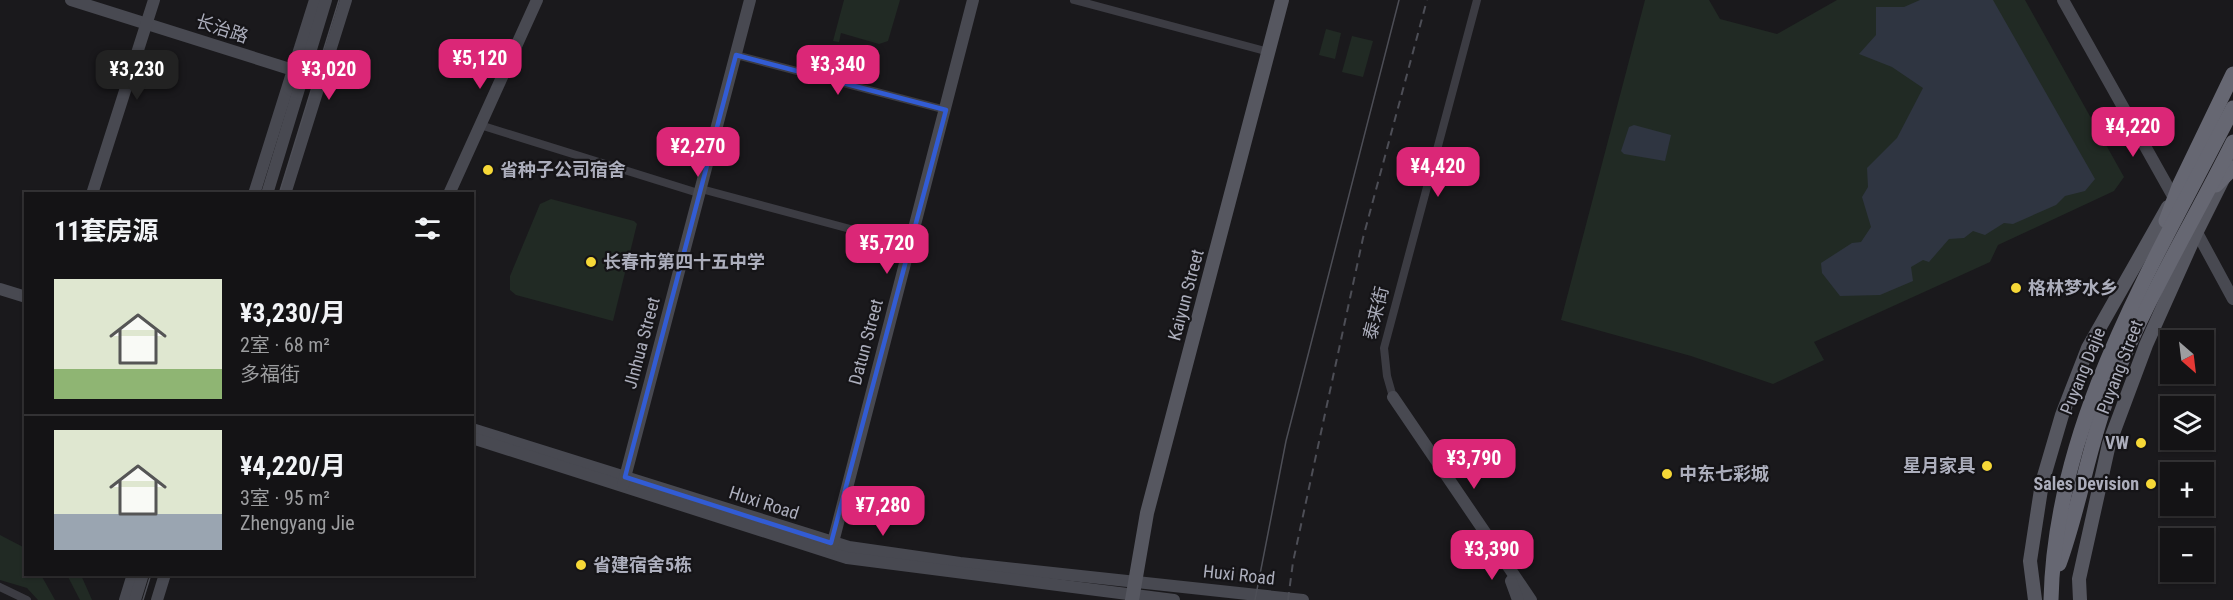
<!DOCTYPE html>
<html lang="zh">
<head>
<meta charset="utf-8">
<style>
	:root { --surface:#141315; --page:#212022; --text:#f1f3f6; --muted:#9d9ea0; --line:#333234; --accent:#db2777 }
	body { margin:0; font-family:"Roboto Condensed","Noto Sans SC",sans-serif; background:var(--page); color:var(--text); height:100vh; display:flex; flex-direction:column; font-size:22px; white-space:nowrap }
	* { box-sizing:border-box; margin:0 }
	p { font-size:20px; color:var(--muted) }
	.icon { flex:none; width:33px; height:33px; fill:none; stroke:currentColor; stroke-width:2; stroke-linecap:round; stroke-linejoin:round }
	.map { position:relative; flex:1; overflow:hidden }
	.side { position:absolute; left:24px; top:192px; width:450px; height:384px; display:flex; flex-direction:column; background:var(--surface); border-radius:0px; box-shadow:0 2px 4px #0004,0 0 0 2px var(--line) }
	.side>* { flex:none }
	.needle { width:39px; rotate:152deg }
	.buttons { position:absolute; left:2160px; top:330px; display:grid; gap:12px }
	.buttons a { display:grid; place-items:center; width:54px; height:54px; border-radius:0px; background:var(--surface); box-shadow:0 2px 4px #0004,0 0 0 2px var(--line); font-size:30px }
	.price { position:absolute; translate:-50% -51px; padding:0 14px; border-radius:12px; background:var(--accent); color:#fff; font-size:20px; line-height:39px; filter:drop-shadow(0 2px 3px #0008) }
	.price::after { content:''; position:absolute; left:50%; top:36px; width:18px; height:14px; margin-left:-9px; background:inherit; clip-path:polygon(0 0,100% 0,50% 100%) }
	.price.active { background:#222; color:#fff }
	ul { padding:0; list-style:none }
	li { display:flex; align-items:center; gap:18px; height:150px; padding:0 30px }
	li+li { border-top:2px solid var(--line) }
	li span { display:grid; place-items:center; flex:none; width:168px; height:120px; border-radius:0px; color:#555 }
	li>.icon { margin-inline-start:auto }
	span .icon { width:72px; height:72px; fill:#fffc; stroke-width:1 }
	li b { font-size:26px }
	h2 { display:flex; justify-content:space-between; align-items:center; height:72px; padding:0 30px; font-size:26px }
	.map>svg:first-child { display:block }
	.green { fill:#212a24 }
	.water { fill:#2f3541 }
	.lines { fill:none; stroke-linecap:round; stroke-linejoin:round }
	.street { stroke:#3c3c43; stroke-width:8 }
	.secondary { stroke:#484951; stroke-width:12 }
	.primary { stroke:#565760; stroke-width:14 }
	.tram { stroke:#4d4e56; stroke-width:1.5 }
	.rail { stroke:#4d4e56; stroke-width:2; stroke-dasharray:8 6; stroke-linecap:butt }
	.highway-bridge { stroke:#666772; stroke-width:15 }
	.marked { fill:none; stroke:#325cd4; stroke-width:4.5; stroke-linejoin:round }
	.poi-dot { fill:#f6d837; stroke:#151417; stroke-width:2 }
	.labels { text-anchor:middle; stroke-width:4.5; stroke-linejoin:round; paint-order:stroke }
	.street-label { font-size:18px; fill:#acaebc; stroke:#151417 }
	.poi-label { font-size:18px; font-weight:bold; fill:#acaebc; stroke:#151417; text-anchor:start }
</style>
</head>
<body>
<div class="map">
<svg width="2233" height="600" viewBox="0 0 2233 600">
	<rect width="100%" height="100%" fill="#1a191c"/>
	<g class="green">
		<path d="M 844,0 L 900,0 L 888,41 L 879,44 L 841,33 L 839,42 L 833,41 Z"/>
		<path d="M 1645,0 L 1709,0 L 1720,19 L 1777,34 L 1837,0 L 2025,0 L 2124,177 L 2114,191 L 1998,245 L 1990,262 L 1814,342 L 1824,360 L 1773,384 L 1691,356 L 1561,320 Z"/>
		<path d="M 1326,29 L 1341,33 L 1335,59 L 1319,55 Z"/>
		<path d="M 1352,36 L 1373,41 L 1363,77 L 1342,72 Z"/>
		<path d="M 551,199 L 634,221 L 637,224 L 613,321 L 516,295 L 510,290 L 510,276 L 540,204 Z"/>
		<path d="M 0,535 L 25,548 L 26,574 L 41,575 L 55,600 L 38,600 L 27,588 L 0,580 Z"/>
		<path d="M 67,575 L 81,575 L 92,600 L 80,600 Z"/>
	</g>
	<g class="water">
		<path d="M 1920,0 L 1993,0 L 2095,179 L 2085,191 L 2065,196 L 2056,205 L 2013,224 L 2004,223 L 1985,235 L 1973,231 L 1964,238 L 1949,239 L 1929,262 L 1923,260 L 1911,267 L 1913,281 L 1880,295 L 1840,296 L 1822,273 L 1821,263 L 1852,243 L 1861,242 L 1871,227 L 1862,197 L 1868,187 L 1867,168 L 1897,138 L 1923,88 L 1892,67 L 1859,54 L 1876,35 L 1876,7 L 1904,7 Z"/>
		<path d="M 1634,125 L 1671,135 L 1665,161 L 1624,154 L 1621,151 L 1629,127 Z"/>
	</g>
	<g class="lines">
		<g class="street">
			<path d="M 1074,0 L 1269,52"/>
			<path d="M 736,55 L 946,110"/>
			<path d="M 480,125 L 695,192 L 705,190 L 910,245"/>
			<path d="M 1393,397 L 1387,376 L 1384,348 L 1477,0"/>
			<path d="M 0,587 L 27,600"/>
		</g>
		<g class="secondary">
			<path d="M 71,0 L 293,70"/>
			<path d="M 2063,0 L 2178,205"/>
			<path d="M 92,194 L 154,0"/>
			<path d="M 254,194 L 315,0"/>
			<path d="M 267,194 L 326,0"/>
			<path d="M 285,194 L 346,0"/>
			<path d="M 449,194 L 537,0"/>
			<path d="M 2194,227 L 2233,299"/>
			<path d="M 0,289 L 26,297"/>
			<path d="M 1393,397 L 1531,600"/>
			<path d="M 472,429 L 849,547 L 960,563 L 1303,600"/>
			<path d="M 472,438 L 847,558 L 1174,600"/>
			<path d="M 623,485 L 750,0"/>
			<path d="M 831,550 L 973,0"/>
			<path d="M 1511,581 L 1518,600"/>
			<path d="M 125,600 L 133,574"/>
			<path d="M 135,600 L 143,574"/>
			<path d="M 157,600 L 165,574"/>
		</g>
		<g class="primary">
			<path d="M 1132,600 L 1147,513 L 1282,0"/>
			<path d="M 2035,600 L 2030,561 L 2042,483 L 2062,415 L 2088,348 L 2168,207"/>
			<path d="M 2080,600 L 2079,579 L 2109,444 L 2146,345 L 2197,231 L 2233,159"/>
		</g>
		<g class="tram">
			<path d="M 279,194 L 339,0"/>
			<path d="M 143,600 L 151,574"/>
			<path d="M 1255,600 L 1286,441 L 1399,0"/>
		</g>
		<path class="rail" d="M 1288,600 L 1293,562 L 1363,238 L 1427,0"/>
		<g class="highway-bridge">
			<path d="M 2216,185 L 2233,168"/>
			<path d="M 2166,221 L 2180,184 L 2233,74"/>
			<path d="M 2059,564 C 2080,507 2088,447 2110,390 C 2143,304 2192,224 2233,142"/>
			<path d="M 2051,600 C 2055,420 2154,264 2233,108"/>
		</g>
	</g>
	<path class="marked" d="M 736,55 L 946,110 L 831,543 L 625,477 Z"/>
	<g class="poi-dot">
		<circle cx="488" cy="170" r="6"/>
		<circle cx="591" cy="262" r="6"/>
		<circle cx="2016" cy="288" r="6"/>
		<circle cx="2141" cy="443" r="6"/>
		<circle cx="1987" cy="466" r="6"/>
		<circle cx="1667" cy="474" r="6"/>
		<circle cx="2151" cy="484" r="6"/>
		<circle cx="581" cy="565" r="6"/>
	</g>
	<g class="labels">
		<g class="street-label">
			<text transform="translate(222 29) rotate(18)" y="6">长治路</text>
			<text transform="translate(1186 295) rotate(-75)" y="6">Kaiyun Street</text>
			<text transform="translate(1376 313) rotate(-76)" y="6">泰来街</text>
			<text transform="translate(866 342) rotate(-75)" y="6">Datun Street</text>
			<text transform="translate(642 343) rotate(-75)" y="6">JInhua Street</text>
			<text transform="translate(2120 367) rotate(-69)" y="6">Puyang Street</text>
			<text transform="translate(2083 371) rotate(-68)" y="6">Puyang Dajie</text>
			<text transform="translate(764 503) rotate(18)" y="6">Huxi Road</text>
			<text transform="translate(1239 575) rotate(6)" y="6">Huxi Road</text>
		</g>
		<g class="poi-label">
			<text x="500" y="176">省种子公司宿舍</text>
			<text x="603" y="268">长春市第四十五中学</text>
			<text x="2028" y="294">格林梦水乡</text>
			<text x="2129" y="449" text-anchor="end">VW</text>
			<text x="1975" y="472" text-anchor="end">星月家具</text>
			<text x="1679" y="480">中东七彩城</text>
			<text x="2139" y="490" text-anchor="end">Sales Devision</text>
			<text x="593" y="571">省建宿舍5栋</text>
		</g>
	</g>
</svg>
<div class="buttons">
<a><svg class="needle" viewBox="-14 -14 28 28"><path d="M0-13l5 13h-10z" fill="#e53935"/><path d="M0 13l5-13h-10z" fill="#9d9ea0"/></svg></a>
<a><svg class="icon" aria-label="layers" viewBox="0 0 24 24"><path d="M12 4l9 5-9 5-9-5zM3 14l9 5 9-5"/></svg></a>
<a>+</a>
<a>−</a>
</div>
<b class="price" style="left:480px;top:90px">¥5,120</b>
<b class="price" style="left:838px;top:96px">¥3,340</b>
<b class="price active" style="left:137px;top:101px">¥3,230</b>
<b class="price" style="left:329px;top:101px">¥3,020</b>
<b class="price" style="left:2133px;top:158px">¥4,220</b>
<b class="price" style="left:698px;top:178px">¥2,270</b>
<b class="price" style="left:1438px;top:198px">¥4,420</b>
<b class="price" style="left:887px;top:275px">¥5,720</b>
<b class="price" style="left:1474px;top:490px">¥3,790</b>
<b class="price" style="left:883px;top:537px">¥7,280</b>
<b class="price" style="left:1492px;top:581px">¥3,390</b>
<section class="side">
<h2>11套房源<svg class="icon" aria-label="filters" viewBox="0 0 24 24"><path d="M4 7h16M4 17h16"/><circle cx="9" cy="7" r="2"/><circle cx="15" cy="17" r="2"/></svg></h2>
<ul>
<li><span style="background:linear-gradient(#dfe7d0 75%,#8fb573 0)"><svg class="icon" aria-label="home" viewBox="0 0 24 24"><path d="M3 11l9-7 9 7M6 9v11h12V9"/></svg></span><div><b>¥3,230/月</b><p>2室 · 68 m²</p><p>多福街</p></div></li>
<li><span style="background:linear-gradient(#dfe7d0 70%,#9aa5b1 0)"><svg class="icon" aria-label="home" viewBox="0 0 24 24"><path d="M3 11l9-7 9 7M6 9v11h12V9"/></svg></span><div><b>¥4,220/月</b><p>3室 · 95 m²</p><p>Zhengyang Jie</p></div></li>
</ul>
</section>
</div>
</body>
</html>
